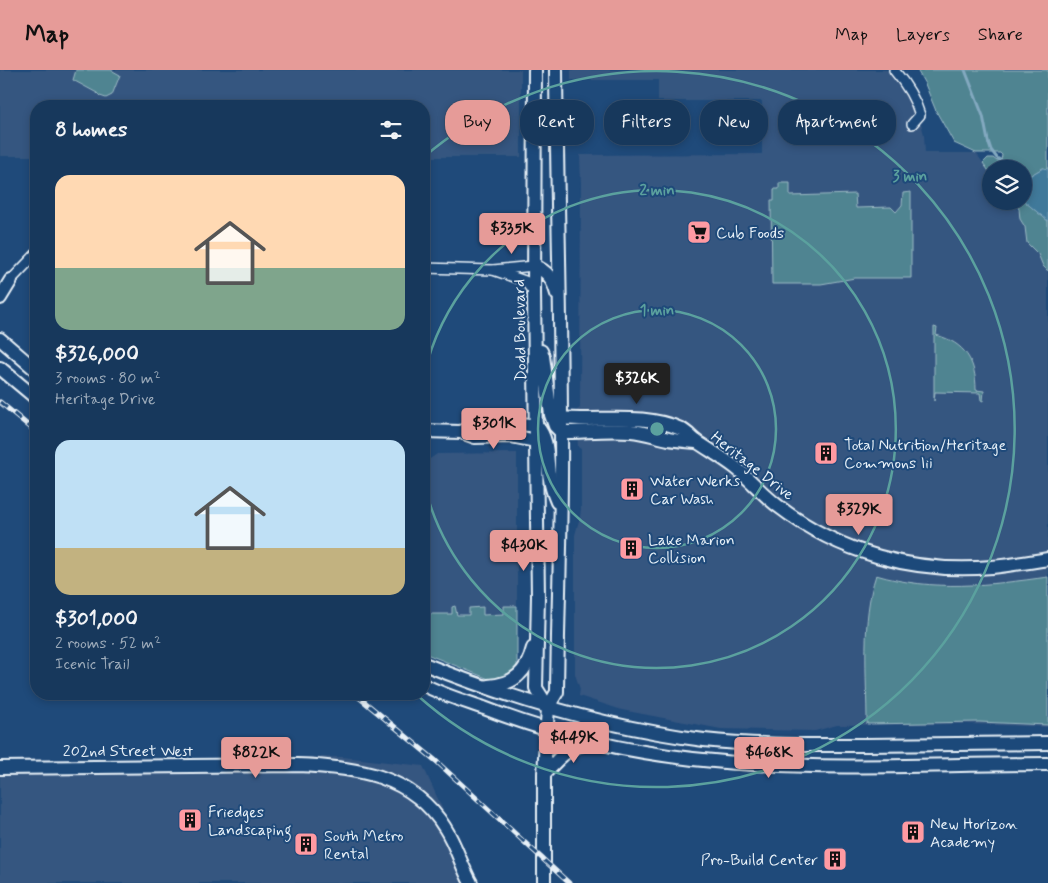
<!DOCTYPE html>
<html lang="en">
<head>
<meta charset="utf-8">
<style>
	:root { --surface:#17385c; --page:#244365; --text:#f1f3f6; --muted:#9eacbb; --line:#365272; --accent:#e69b98 }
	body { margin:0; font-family:Mynerve,sans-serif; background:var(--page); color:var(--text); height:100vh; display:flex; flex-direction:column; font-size:19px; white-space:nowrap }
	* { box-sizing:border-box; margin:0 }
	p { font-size:16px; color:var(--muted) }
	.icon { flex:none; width:28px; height:28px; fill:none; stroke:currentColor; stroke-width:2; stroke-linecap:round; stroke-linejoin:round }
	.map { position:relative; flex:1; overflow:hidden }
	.details { position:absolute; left:30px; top:30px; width:400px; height:600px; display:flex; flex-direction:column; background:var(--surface); border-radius:20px; box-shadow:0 2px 8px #0003,0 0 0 1px var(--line) }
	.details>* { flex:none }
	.hud { position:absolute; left:445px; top:30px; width:475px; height:45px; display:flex; gap:10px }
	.controls { position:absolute; left:982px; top:90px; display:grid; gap:10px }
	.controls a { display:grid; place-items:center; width:50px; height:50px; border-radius:50%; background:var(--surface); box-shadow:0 2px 8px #0003,0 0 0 1px var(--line); font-size:25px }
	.price { position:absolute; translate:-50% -42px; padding:0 11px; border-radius:5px; background:var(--accent); color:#111; font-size:16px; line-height:32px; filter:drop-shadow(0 1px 2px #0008) }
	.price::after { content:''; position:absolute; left:50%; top:30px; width:15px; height:11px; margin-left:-8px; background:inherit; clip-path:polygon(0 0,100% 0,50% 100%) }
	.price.current { background:#222; color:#fff }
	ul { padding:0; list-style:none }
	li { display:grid; align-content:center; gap:10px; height:265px; padding:0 25px }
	li span { display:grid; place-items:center; height:155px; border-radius:15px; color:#555 }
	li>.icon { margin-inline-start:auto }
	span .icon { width:90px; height:90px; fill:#fffc; stroke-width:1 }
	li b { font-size:21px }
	h2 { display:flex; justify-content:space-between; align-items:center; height:60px; padding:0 25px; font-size:21px }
	.pill { padding:0 18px; border-radius:20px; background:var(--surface); box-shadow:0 2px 8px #0003,0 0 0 1px var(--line); font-size:18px; line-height:45px }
	.pill.current { background:var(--accent); color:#111 }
	header { display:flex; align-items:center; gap:30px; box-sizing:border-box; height:70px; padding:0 25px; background:var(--accent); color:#111 }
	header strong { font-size:24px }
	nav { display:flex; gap:28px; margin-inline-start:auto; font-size:18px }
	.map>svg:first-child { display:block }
	.built { fill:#365680 }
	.green { fill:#4f8491; stroke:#9cbac4 }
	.water { fill:#40799a; stroke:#83a9c0 }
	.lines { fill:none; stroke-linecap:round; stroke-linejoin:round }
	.stream { stroke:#83a9c0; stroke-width:3 }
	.street-casing { stroke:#e8f1f8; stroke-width:12 }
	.secondary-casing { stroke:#e8f1f8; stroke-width:16 }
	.street { stroke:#1f4a7a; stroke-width:9 }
	.secondary { stroke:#1f4a7a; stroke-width:12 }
	.rail-casing { stroke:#e8f1f8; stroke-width:5 }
	.rail { stroke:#1f4a7a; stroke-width:3; stroke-dasharray:9; stroke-linecap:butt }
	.ring { fill:none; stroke:#5ba19e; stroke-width:2.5 }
	.labels { text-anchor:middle; stroke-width:4; stroke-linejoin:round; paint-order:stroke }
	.poi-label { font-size:16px; fill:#e8f1f8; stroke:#1f4a7a; text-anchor:start }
	.street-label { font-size:16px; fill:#e8f1f8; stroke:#1f4a7a }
	.centre { fill:#5ba19e; stroke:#1f4a7a; stroke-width:2.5 }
	.ring-label { font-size:15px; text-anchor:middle; font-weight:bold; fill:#5ba19e; stroke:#1f4a7a; stroke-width:4; stroke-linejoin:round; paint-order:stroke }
</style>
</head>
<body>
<header>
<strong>Map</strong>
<nav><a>Map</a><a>Layers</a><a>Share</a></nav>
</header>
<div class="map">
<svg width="1048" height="813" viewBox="0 0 1048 813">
	<rect width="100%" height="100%" fill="#1f4a7a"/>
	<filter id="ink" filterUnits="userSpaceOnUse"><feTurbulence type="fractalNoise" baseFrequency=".02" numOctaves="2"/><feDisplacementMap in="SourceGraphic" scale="10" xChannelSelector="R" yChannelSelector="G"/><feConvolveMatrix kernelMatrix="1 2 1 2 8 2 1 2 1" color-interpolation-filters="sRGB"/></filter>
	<g filter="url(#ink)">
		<g class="built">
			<path d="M 0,0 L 521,0 L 521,87 L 424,87 L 424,36 L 36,36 L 36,86 L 0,86 Z"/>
			<path d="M 571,0 L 894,0 L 918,40 L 924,65 L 925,83 L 976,83 L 991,104 L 991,131 L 1011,131 L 1048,181 L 1048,657 L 966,654 L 837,655 L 815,661 L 721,659 L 622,640 L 579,626 L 580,619 L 575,604 L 575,465 L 580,447 L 581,439 L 581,379 L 578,377 L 576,341 L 580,338 L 581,114 L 580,85 L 762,84 L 762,31 L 658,31 L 658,10 L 571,10 Z"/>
			<path d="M 517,383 L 517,550 L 424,549 L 424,393 L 437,384 Z"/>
			<path d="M 342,687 L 423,696 L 476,813 L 0,813 L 0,690 Z"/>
		</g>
		<g class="green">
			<path d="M 76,0 L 111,0 L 120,5 L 112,25 L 106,28 L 100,26 L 97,23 L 73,10 Z"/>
			<path d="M 917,0 L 1048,0 L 1048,99 L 1043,98 L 1024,109 L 1024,99 L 991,99 L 991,104 L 983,93 L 988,88 L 993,88 L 997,91 L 1001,90 L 1002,85 L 1000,83 L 976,83 L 954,73 L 936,41 L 925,14 Z"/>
			<path d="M 779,113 L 790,113 L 790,126 L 855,124 L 856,138 L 891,137 L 896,142 L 902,135 L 903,123 L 911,122 L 911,208 L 855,208 L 821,214 L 772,214 L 771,130 L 774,130 L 774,119 L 779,119 Z"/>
			<path d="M 1014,131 L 1024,131 L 1048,151 L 1048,201 L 1043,196 L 1038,184 L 1027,173 L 1025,157 L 1020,149 L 1019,139 Z"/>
			<path d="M 934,257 L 937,258 L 936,265 C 965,273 976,291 976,320 L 984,321 L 983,331 L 981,330 L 980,323 L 935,322 L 934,331 Z"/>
			<path d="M 876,505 C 933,522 990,515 1048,507 L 1048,655 L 979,652 L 867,654 C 867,607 861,549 876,505 Z"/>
			<path d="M 455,536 L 457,545 L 469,545 L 469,538 L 483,537 L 483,545 L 504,544 L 504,536 L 517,536 L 517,599 L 513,603 L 494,611 L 424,583 L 424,544 L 452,544 L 452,537 Z"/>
		</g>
		<path class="water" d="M 1043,98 L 1048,99 L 1048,151 L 1024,131 L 1024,109 Z"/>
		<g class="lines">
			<path class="stream" d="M 965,0 L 983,46 L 988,71 L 991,80 L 997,88 L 1014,99"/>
			<g class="street-casing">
				<g id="street">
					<path d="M 894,0 C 906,14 915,28 920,45 L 912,54"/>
					<path d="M 424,198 L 493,200 L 534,196"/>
					<path d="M 493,200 L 525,211 L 534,223"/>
					<path d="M 11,210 L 36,184"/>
				</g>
			</g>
			<g class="secondary-casing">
				<g id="secondary">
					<path d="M 535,0 L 534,223 L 538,526 L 536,618 L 548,637"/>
					<path d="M 534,196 C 548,201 553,210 557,224"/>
					<path d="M 0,228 L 11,210"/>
					<path d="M 0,269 L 36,300"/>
					<path d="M 541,281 L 543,286 L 551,345 L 555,356 L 561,362 C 585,362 607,359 631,361 C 645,362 657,367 669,369 C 678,371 688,371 697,372"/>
					<path d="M 0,298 L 36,328"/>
					<path d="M 561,348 C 601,352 642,342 681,359 C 687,362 691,367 696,371 C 709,380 723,388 736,398 C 751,410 763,425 778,436 C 839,483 915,504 992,497 C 1011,495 1029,492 1048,489"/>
					<path d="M 537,356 C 550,371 546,391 550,409 C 551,417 554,425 557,432"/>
					<path d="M 424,361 L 461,362 L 475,367 L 511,366 L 536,371"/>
					<path d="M 461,362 L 475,355 L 521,354 L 537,356"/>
					<path d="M 424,594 C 514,630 608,658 704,670 C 758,676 812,675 866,675 C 927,674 987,674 1048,673"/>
					<path d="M 424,615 C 443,625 464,631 484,638 C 551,664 621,681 693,689 C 810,702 930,694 1048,694"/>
					<path d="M 488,616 C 514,615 527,602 533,578"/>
					<path d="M 0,698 L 297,695 C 354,697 412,704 445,758 C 456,775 461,795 471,813"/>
					<path d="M 544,704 C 557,690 570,674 590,673"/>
					<path d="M 544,813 L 544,704 L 548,637 L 557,622 C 558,535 562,448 561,360 C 561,240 557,120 556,0"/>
				</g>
			</g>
			<use href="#street" class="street"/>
			<use href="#secondary" class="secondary"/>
			<g class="rail-casing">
				<g id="rail">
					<path d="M 0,332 L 36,362"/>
					<path d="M 355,624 L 436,691 L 569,813"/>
				</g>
			</g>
			<use href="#rail" class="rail"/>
		</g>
	</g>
	<g class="ring">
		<circle cx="657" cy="359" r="119"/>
		<path d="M424 305A239 239 0 1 1 424 413"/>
		<path d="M424 87A358 358 0 1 1 417 625"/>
	</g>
	<defs>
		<g id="supermarket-square" transform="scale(1.25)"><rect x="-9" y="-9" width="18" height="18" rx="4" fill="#ff9aa2" stroke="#1f4a7a"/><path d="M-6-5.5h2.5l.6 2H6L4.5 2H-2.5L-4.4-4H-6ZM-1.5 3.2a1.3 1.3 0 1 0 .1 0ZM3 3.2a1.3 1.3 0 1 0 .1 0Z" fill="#111"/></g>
		<g id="building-square" transform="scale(1.25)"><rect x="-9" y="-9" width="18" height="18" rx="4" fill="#ff9aa2" stroke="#1f4a7a"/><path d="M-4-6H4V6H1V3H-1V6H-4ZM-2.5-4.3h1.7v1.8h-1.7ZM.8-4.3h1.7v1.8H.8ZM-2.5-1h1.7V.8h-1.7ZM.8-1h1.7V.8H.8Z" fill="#111"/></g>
	</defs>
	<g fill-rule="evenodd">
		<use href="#supermarket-square" x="699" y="162"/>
		<use href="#building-square" x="826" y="383"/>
		<use href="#building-square" x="632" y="419"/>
		<use href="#building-square" x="631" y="478"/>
		<use href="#building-square" x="190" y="750"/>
		<use href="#building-square" x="913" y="762"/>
		<use href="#building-square" x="306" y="774"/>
		<use href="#building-square" x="835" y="789"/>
	</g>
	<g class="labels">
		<g class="poi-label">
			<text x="716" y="168">Cub Foods</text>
			<text x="844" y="380">Total Nutrition/Heritage<tspan x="844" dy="18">Commons Iii</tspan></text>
			<text x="650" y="416">Water Werks<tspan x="650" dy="18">Car Wash</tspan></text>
			<text x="648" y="475">Lake Marion<tspan x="648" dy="18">Collision</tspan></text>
			<text x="208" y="747">Friedges<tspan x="208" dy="18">Landscaping</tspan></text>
			<text x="930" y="759">New Horizon<tspan x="930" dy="18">Academy</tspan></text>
			<text x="324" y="771">South Metro<tspan x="324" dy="18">Rental</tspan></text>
			<text x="818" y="795" text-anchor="end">Pro-Build Center</text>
		</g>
		<g class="street-label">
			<text transform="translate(519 260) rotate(-91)" y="6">Dodd Boulevard</text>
			<text transform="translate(753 395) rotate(38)" y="6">Heritage Drive</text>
			<text x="128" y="686">202nd Street West</text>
		</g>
	</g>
	<circle cx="657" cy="359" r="8" class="centre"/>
	<g class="ring-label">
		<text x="910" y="111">3 min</text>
		<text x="657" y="125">2 min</text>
		<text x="657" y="245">1 min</text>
	</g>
</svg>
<div class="controls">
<a><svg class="icon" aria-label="layers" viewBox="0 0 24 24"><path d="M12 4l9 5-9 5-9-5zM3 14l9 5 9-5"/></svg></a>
</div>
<b class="price" style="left:512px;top:185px">$335K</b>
<b class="price current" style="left:637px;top:335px">$326K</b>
<b class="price" style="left:494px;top:380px">$301K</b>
<b class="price" style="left:859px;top:466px">$329K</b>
<b class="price" style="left:524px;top:502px">$430K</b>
<b class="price" style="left:574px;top:694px">$449K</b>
<b class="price" style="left:256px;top:709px">$822K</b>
<b class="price" style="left:769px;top:709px">$468K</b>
<div class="hud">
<a class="pill current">Buy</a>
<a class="pill">Rent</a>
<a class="pill">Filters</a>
<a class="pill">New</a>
<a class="pill">Apartment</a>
</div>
<section class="details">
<h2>8 homes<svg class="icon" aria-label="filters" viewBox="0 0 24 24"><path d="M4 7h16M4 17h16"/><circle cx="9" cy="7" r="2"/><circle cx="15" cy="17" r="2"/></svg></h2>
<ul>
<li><span style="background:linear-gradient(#ffd9b3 60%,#7fa58c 0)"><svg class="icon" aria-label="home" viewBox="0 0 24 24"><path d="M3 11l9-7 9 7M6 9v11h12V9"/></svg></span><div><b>$326,000</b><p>3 rooms · 80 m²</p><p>Heritage Drive</p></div></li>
<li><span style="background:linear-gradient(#bfe0f5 70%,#c2b280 0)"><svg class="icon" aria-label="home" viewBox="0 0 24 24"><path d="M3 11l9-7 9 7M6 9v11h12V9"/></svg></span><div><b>$301,000</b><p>2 rooms · 52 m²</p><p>Icenic Trail</p></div></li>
</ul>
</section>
</div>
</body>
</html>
